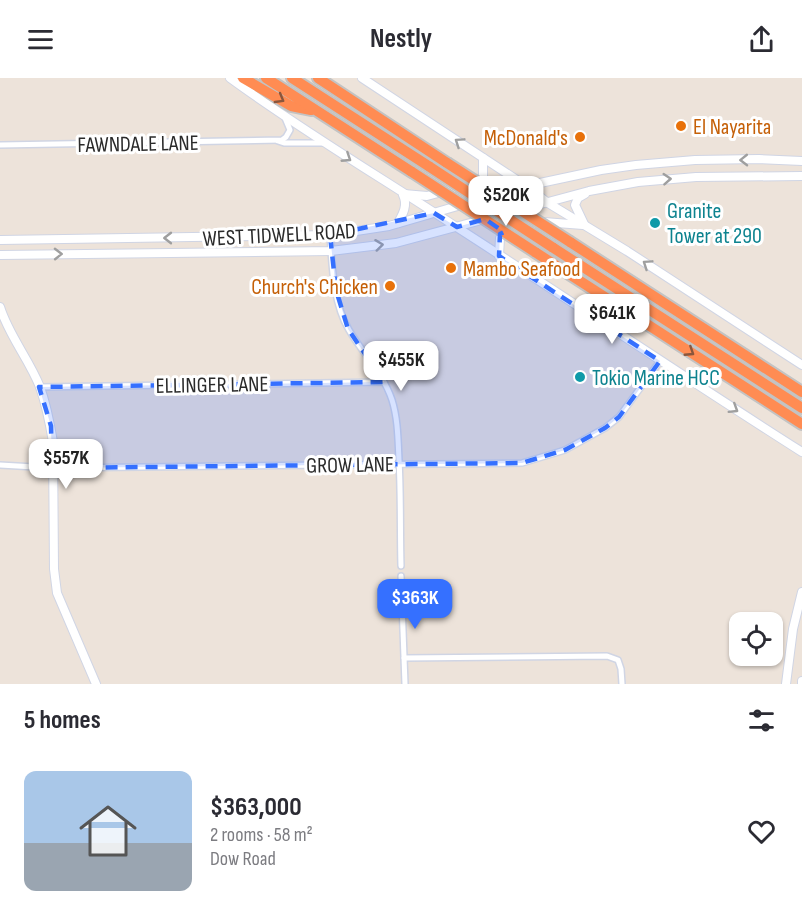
<!DOCTYPE html>
<html lang="en">
<head>
<meta charset="utf-8">
<style>
	:root { --surface:#fff; --page:#f2f2f3; --text:#2b2b33; --muted:#7c7c81; --accent:#3570ff }
	body { margin:0; font-family:"Sofia Sans Condensed",sans-serif; background:var(--page); color:var(--text); height:100vh; display:flex; flex-direction:column; font-size:22px; white-space:nowrap }
	* { box-sizing:border-box; margin:0 }
	p { font-size:20px; color:var(--muted) }
	.icon { flex:none; width:33px; height:33px; fill:none; stroke:currentColor; stroke-width:2; stroke-linecap:round; stroke-linejoin:round }
	.map { position:relative; height:606px; overflow:hidden }
	.side { display:flex; flex-direction:column; background:var(--surface); flex:1 }
	.side>* { flex:none }
	.fabs { position:absolute; left:729px; top:534px; display:grid; gap:12px }
	.fabs a { display:grid; place-items:center; width:54px; height:54px; border-radius:12px; background:var(--surface); box-shadow:0 2px 4px #0004; font-size:30px }
	.price { position:absolute; translate:-50% -51px; padding:0 14px; border-radius:12px; background:#fff; color:#222; font-size:20px; line-height:39px; filter:drop-shadow(0 2px 3px #0008) }
	.price::after { content:''; position:absolute; left:50%; top:36px; width:18px; height:14px; margin-left:-9px; background:inherit; clip-path:polygon(0 0,100% 0,50% 100%) }
	.price.current { background:var(--accent); color:#fff }
	ul { padding:0; list-style:none }
	li { display:flex; align-items:center; gap:18px; height:150px; padding:0 24px }
	li span { display:grid; place-items:center; flex:none; width:168px; height:120px; border-radius:12px; color:#555 }
	li>.icon { margin-inline-start:auto }
	span .icon { width:72px; height:72px; fill:#fffc; stroke-width:1 }
	li b { font-size:26px }
	h2 { display:flex; justify-content:space-between; align-items:center; height:72px; padding:0 24px; font-size:26px }
	header { display:flex; justify-content:space-between; align-items:center; height:78px; padding:0 24px; background:var(--surface); font-size:27px; font-weight:700 }
	.map>svg:first-child { display:block }
	.lines { fill:none; stroke-linecap:round; stroke-linejoin:round }
	.street-casing { stroke:#d0d5e4; stroke-width:8 }
	.secondary-casing { stroke:#d0d5e4; stroke-width:10 }
	.highway-casing { stroke:#c3c3c3; stroke-width:14 }
	.street { stroke:#fff; stroke-width:5 }
	.secondary { stroke:#fff; stroke-width:8 }
	.highway { stroke:#ff8c53; stroke-width:10 }
	.highway-bridge-casing { stroke:#c3c3c3; stroke-width:14; stroke-linecap:butt }
	.highway-bridge { stroke:#ff8c53; stroke-width:10 }
	.oneway { stroke:#8a563c }
	.oneway2 { stroke:#9f9f9f }
	.marked { fill:#3570ff; fill-opacity:0.2; stroke:#3570ff; stroke-width:4.5; stroke-dasharray:12 8; stroke-linejoin:round }
	.food-dot { fill:#e8710a; stroke:#fff; stroke-width:2 }
	.culture-dot { fill:#0f9aa8; stroke:#fff; stroke-width:2 }
	.labels { text-anchor:middle; stroke-width:6; stroke-linejoin:round; paint-order:stroke }
	.food-label { font-size:22px; fill:#c56008; stroke:#fff; text-anchor:start }
	.street-label { font-size:22px; fill:#2a2a2a; stroke:#fff }
	.culture-label { font-size:22px; fill:#0d838f; stroke:#fff; text-anchor:start }
</style>
</head>
<body>
<header><svg class="icon" aria-label="menu" viewBox="0 0 24 24"><path d="M4 6h16M4 12h16M4 18h16"/></svg>Nestly<svg class="icon" aria-label="share" viewBox="0 0 24 24"><path d="M12 15V3M7 8l5-5 5 5M5 13v7h14v-7"/></svg></header>
<div class="map">
<svg width="802" height="606" viewBox="0 0 802 606">
	<rect width="100%" height="100%" fill="#ede3da"/>
	<g class="lines">
		<g class="street-casing">
			<g id="street">
				<path d="M 278,63 L 284,65 L 323,65"/>
				<path d="M 0,67 L 282,62 L 286,59 L 290,52 L 285,40"/>
				<path d="M 330,157 C 332,188 333,225 349,252 C 363,276 383,295 392,322 C 398,341 398,362 399,382 C 401,417 400,453 401,488"/>
				<path d="M 39,309 L 384,304"/>
				<path d="M 0,387 L 52,390 L 522,385 L 565,372 L 605,350 L 619,339 L 660,283"/>
				<path d="M 401,498 L 405,606"/>
				<path d="M 404,580 L 607,578 L 618,582 L 621,591 L 622,606"/>
			</g>
		</g>
		<g class="secondary-casing">
			<g id="secondary">
				<path d="M 230,0 C 304,54 382,100 458,150 C 573,224 687,301 802,374"/>
				<path d="M 362,0 L 526,108 L 548,125 L 627,173 L 802,287"/>
				<path d="M 404,116 L 427,118 L 475,105 L 483,99 L 483,80"/>
				<path d="M 398,145 C 403,136 408,127 403,117"/>
				<path d="M 584,146 L 575,127 L 578,120 L 585,116"/>
				<path d="M 0,162 L 330,157 L 389,148 L 526,108 L 601,92 L 636,87 L 695,82 L 759,81 L 802,83"/>
				<path d="M 0,177 L 331,173 L 396,165 L 589,113 L 638,104 L 696,99 L 802,98"/>
				<path d="M 499,178 L 500,160 L 506,153 L 544,144 L 583,147"/>
				<path d="M 0,229 C 9,258 29,281 40,309 C 46,326 50,346 53,364 L 54,491 L 57,515 L 96,606"/>
				<path d="M 786,606 L 793,551 L 802,514"/>
				<path d="M 802,606 L 802,603"/>
			</g>
		</g>
		<g class="highway-casing">
			<g id="highway">
				<path d="M 243,0 L 291,28 L 311,32"/>
				<path d="M 266,0 L 412,94"/>
				<path d="M 292,0 L 430,89"/>
				<path d="M 318,0 L 447,85"/>
				<path d="M 570,164 L 802,314"/>
				<path d="M 552,169 L 802,330"/>
				<path d="M 535,174 L 802,346"/>
			</g>
		</g>
		<use href="#street" class="street"/>
		<use href="#secondary" class="secondary"/>
		<use href="#highway" class="highway"/>
		<g class="highway-bridge-casing">
			<g id="highway-bridge">
				<path d="M 447,85 L 570,164"/>
				<path d="M 430,89 L 552,169"/>
				<path d="M 412,94 L 535,174"/>
			</g>
		</g>
		<use href="#highway-bridge" class="highway-bridge"/>
	</g>
	<defs><path id="oneway-chevron" d="M-2-3.5L2.5 0L-2 3.5" fill="none" stroke-width="1.6" stroke-linecap="round" stroke-linejoin="round" transform="scale(1.5)"/></defs>
	<g class="oneway">
		<use href="#oneway-chevron" transform="translate(280 21) rotate(30)"/>
		<use href="#oneway-chevron" transform="translate(690 274) rotate(33)"/>
	</g>
	<g class="oneway2">
		<use href="#oneway-chevron" transform="translate(459 64) rotate(-146)"/>
		<use href="#oneway-chevron" transform="translate(347 80) rotate(33)"/>
		<use href="#oneway-chevron" transform="translate(744 82) rotate(179)"/>
		<use href="#oneway-chevron" transform="translate(667 101) rotate(-4)"/>
		<use href="#oneway-chevron" transform="translate(168 160) rotate(180)"/>
		<use href="#oneway-chevron" transform="translate(379 167) rotate(-7)"/>
		<use href="#oneway-chevron" transform="translate(58 176) rotate(-1)"/>
		<use href="#oneway-chevron" transform="translate(647 186) rotate(-146)"/>
		<use href="#oneway-chevron" transform="translate(734 331) rotate(32)"/>
	</g>
	<path class="marked" d="M 434,135 L 457,149 L 485,141 L 504,154 L 500,156 L 499,178 L 660,283 L 619,339 L 605,350 L 565,372 L 522,385 L 52,390 L 51,348 L 39,309 L 384,304 L 348,251 L 336,212 L 330,157 Z"/>
	<g class="food-dot">
		<circle cx="681" cy="48" r="6"/>
		<circle cx="580" cy="59" r="6"/>
		<circle cx="451" cy="190" r="6"/>
		<circle cx="390" cy="208" r="6"/>
	</g>
	<g class="culture-dot">
		<circle cx="655" cy="145" r="6"/>
		<circle cx="580" cy="299" r="6"/>
	</g>
	<g class="labels">
		<g class="food-label">
			<text x="693" y="56">El Nayarita</text>
			<text x="568" y="67" text-anchor="end">McDonald's</text>
			<text x="463" y="198">Mambo Seafood</text>
			<text x="378" y="216" text-anchor="end">Church's Chicken</text>
		</g>
		<g class="street-label">
			<text transform="translate(138 65) rotate(-1)" y="8">FAWNDALE LANE</text>
			<text transform="translate(279 156) rotate(-3)" y="8">WEST TIDWELL ROAD</text>
			<text transform="translate(212 306) rotate(-1)" y="8">ELLINGER LANE</text>
			<text transform="translate(350 386) rotate(-1)" y="8">GROW LANE</text>
		</g>
		<g class="culture-label">
			<text x="667" y="140">Granite<tspan x="667" dy="25">Tower at 290</tspan></text>
			<text x="592" y="307">Tokio Marine HCC</text>
		</g>
	</g>
</svg>
<div class="fabs">
<a><svg class="icon" aria-label="locate" viewBox="0 0 24 24"><circle cx="12" cy="12" r="6"/><path d="M12 2v4M12 18v4M2 12h4M18 12h4"/></svg></a>
</div>
<b class="price" style="left:506px;top:149px">$520K</b>
<b class="price" style="left:612px;top:267px">$641K</b>
<b class="price" style="left:401px;top:314px">$455K</b>
<b class="price" style="left:66px;top:412px">$557K</b>
<b class="price current" style="left:415px;top:552px">$363K</b>
</div>
<section class="side">
<h2>5 homes<svg class="icon" aria-label="filters" viewBox="0 0 24 24"><path d="M4 7h16M4 17h16"/><circle cx="9" cy="7" r="2"/><circle cx="15" cy="17" r="2"/></svg></h2>
<ul>
<li><span style="background:linear-gradient(#a9c7e8 60%,#9aa5b1 0)"><svg class="icon" aria-label="home" viewBox="0 0 24 24"><path d="M3 11l9-7 9 7M6 9v11h12V9"/></svg></span><div><b>$363,000</b><p>2 rooms · 58 m²</p><p>Dow Road</p></div><svg class="icon" aria-label="heart" viewBox="0 0 24 24"><path d="M12 20l-8-8c-3-5 5-10 8-4 3-6 11-1 8 4z"/></svg></li>
</ul>
</section>
</body>
</html>
